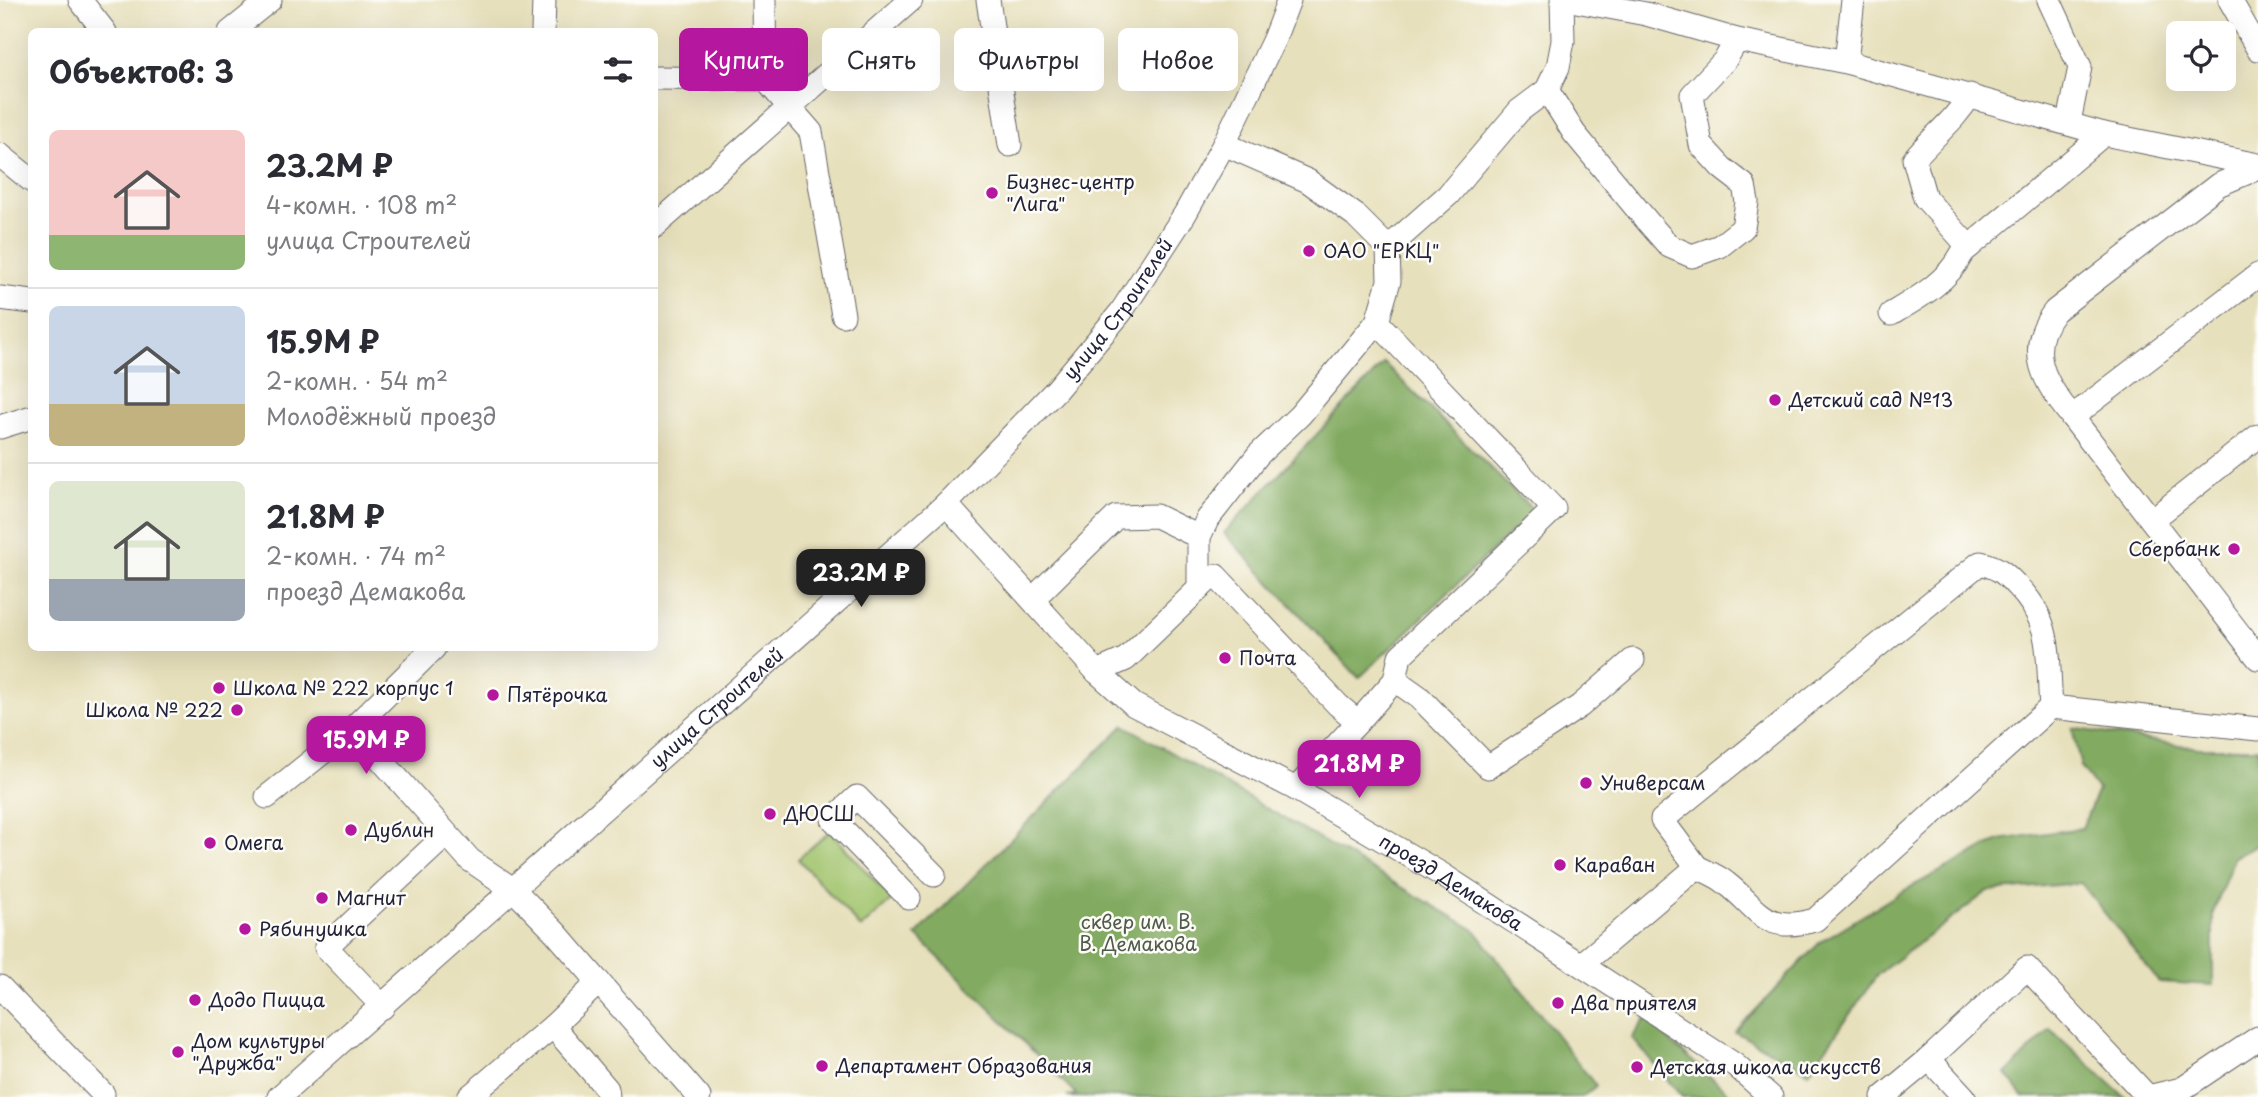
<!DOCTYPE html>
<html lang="ru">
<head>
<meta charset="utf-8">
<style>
	:root { --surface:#fff; --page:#f2f2f3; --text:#2b2b33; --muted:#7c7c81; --line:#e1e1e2; --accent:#b5179e }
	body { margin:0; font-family:"Playpen Sans",sans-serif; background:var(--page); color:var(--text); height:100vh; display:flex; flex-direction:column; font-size:26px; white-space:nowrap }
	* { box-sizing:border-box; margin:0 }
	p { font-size:23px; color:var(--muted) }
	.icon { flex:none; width:38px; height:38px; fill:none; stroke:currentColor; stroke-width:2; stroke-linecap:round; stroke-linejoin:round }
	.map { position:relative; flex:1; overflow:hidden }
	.sheet { position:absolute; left:28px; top:28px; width:630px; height:623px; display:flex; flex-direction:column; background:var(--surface); border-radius:10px; box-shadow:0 7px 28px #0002 }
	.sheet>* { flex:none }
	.banner { position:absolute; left:679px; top:28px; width:665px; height:63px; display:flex; gap:14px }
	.tools { position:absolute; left:2166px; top:21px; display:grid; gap:14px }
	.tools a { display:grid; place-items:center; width:70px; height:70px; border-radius:10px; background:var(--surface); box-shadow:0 7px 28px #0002; font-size:35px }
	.price { position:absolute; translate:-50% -60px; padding:0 16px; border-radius:14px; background:var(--accent); color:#fff; font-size:23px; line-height:46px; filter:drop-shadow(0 2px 4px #0008) }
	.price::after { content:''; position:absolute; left:50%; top:42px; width:21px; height:16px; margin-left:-10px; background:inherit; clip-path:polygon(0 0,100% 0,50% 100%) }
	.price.on { background:#222; color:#fff }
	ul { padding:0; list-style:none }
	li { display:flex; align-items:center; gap:21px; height:175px; padding:0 21px }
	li+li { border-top:2px solid var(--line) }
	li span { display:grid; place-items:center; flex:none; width:196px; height:140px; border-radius:10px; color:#555 }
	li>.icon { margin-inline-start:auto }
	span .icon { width:84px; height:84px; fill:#fffc; stroke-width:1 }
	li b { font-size:30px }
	h2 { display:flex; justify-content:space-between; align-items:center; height:84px; padding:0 21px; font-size:30px }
	.pill { padding:0 24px; border-radius:10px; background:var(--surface); box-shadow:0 7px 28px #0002; font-size:24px; line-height:63px }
	.pill.on { background:var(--accent); color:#fff }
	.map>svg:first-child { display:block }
	.green { fill:#a3c56e; stroke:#627454; stroke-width:2 }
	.forest { fill:#82aa61; stroke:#52664e; stroke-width:2 }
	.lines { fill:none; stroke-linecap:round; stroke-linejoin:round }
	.minor-casing { stroke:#676468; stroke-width:25 }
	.minor { stroke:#fff; stroke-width:23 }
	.poi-dot { fill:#b5179e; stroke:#fdfcf7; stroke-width:2.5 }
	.labels { text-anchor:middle; stroke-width:5; stroke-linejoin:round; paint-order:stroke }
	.poi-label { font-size:19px; fill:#22223b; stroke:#fdfcf7; text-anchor:start }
	.street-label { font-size:19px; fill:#22223b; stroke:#fdfcf7 }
	.park-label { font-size:19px; fill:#4f5b4d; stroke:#fdfcf7 }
</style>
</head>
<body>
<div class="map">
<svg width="2258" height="1097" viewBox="0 0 2258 1097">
	<rect width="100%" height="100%" fill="#fdfcf7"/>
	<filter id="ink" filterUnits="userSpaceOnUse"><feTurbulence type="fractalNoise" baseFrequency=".0143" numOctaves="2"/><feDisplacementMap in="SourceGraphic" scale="14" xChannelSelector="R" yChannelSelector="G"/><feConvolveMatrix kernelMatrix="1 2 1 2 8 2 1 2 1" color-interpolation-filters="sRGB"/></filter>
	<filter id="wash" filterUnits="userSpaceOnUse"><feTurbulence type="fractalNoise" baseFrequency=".00686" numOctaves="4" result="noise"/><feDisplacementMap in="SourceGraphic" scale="28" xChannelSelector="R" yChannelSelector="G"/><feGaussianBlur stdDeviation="1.57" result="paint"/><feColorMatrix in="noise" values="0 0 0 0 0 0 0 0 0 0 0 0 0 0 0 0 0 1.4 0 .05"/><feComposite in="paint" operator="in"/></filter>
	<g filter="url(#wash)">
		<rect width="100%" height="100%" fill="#e7e0bc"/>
		<path class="green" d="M 830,831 L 892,900 L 861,928 L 798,859 Z"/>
		<g class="forest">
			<path d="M 1384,363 L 1534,511 L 1359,678 L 1224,533 Z"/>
			<path d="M 1124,725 L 1475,930 L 1596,1086 L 1582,1097 L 1067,1097 L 1076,1094 L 916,935 Z"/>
			<path d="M 2072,728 L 2199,748 L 2258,748 L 2258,845 L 2234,857 L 2213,913 L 2213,985 L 2159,982 L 2081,883 L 1988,891 L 1878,974 L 1809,1072 L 1735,1032 L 1820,942 L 1903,891 L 1999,840 L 2082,828 L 2098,790 L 2081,767 Z"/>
			<path d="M 1645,1019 L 1733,1097 L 1682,1097 L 1632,1038 Z"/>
			<path d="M 2050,1029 L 2125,1097 L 2024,1097 L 2006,1074 Z"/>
		</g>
	</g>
	<g filter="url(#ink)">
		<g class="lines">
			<g class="minor-casing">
				<g id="minor">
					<path d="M 80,0 L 105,32"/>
					<path d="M 764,0 L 765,79 L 811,132 L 843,315"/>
					<path d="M 988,0 L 1010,145"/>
					<path d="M 1571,0 L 1646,14 L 1737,40 L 1846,62 L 2104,134 L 2258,165"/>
					<path d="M 2049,0 L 2080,67 L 2069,122"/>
					<path d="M 2230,0 L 2258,49"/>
					<path d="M 230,32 L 270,0"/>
					<path d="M 543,32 L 544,0"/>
					<path d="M 1846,62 L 1853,0"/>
					<path d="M 654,78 L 765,79"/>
					<path d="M 1547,90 L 1574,133 L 1647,221 L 1669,246 L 1692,256 L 1720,246 L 1743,228 L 1747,202 L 1744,185 L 1722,168 L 1701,145 L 1692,95 L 1725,60 L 1737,40"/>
					<path d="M 1224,144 L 1308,181 L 1355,215 L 1388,248 L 1389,281 L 1377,322"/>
					<path d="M 0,155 L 32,181"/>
					<path d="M 654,227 L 911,0"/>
					<path d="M 1969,247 L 1925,198 L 1914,159 C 1933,136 1955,121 1970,95"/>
					<path d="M 1388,248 L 1448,195 L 1519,111 L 1547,90 L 1558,67 L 1563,41 L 1562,0"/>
					<path d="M 2258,275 L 2072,417 L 2258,658"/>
					<path d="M 0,298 L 32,302"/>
					<path d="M 1891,314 C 1920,297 1947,282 1963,252 L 2104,134"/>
					<path d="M 2072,417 C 2046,384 2023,351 2055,311 L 2218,185 L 2258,168"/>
					<path d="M 0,427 L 32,417"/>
					<path id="s1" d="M 946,504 L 1097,672 L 1134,705 L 1296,789 L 1441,874 L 1735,1065 L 1771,1097"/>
					<path d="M 2152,520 L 2258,436"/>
					<path d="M 1199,589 L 1199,537 L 1207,520 L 1258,455 L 1300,415 L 1377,322 L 1554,509 L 1400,656 L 1395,680 L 1358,722"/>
					<path d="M 1033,599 L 1116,517 L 1156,516 L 1199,537"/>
					<path d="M 434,648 L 353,728 L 470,860 L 514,890 L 555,932 L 699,1097"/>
					<path d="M 1097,672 L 1126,659 L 1209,579 L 1216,576 L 1338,705 L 1358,722 L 1296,789"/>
					<path d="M 1395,680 L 1419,697 L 1488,767 L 1580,706 L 1633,660"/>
					<path d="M 267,797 L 353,728"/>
					<path d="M 1697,867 L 1662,820 L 1980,563 C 1997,567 2004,572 2016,585 C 2054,622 2047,657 2051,707"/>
					<path d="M 909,898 L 833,819 L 857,797 L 934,875"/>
					<path d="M 1582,964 L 1697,867 C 1707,872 1718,876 1726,883 C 1761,910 1763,934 1815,920 L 2051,707 L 2258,729"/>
					<path d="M 599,982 L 553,1026 L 607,1089 L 608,1097"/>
					<path d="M 0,987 L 103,1094"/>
					<path d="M 383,1007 L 326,947 L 446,835"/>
					<path d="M 1929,1059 L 1964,1097"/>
					<path id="s2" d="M 279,1097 L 946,504 L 1057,389 L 1121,312 L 1185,214 L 1224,144 L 1274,39 L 1289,0"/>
					<path d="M 469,1097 L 553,1026"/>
					<path d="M 1883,1097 L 1929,1059 L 2027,968 L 2148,1097 L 2182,1089 L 2258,1038"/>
				</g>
			</g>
			<use href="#minor" class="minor"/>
		</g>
	</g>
	<g class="poi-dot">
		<circle cx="992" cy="193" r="7"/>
		<circle cx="1309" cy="251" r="7"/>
		<circle cx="1775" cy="400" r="7"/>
		<circle cx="2234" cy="549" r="7"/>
		<circle cx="1225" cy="658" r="7"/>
		<circle cx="219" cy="688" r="7"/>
		<circle cx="493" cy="695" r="7"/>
		<circle cx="237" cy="710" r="7"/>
		<circle cx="1586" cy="783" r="7"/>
		<circle cx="770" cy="814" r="7"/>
		<circle cx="351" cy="830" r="7"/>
		<circle cx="210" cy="843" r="7"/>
		<circle cx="1560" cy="865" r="7"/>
		<circle cx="322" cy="898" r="7"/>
		<circle cx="245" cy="929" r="7"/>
		<circle cx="195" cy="1000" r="7"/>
		<circle cx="1558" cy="1003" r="7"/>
		<circle cx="178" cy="1052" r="7"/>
		<circle cx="822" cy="1066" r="7"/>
		<circle cx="1637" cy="1067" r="7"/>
	</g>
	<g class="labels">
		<g class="poi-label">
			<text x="1006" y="189">Бизнес-центр<tspan x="1006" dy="22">"Лига"</tspan></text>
			<text x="1323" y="258">ОАО "ЕРКЦ"</text>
			<text x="1789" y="407">Детский сад №13</text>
			<text x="2220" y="556" text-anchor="end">Сбербанк</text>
			<text x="1239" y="665">Почта</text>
			<text x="233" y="695">Школа № 222 корпус 1</text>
			<text x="507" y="702">Пятёрочка</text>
			<text x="223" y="717" text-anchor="end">Школа № 222</text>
			<text x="1600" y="790">Универсам</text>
			<text x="784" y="821">ДЮСШ</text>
			<text x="365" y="837">Дублин</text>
			<text x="224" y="850">Омега</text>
			<text x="1574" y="872">Караван</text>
			<text x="336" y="905">Магнит</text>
			<text x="259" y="936">Рябинушка</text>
			<text x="209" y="1007">Додо Пицца</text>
			<text x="1572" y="1010">Два приятеля</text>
			<text x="192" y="1048">Дом культуры<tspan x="192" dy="22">"Дружба"</tspan></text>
			<text x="836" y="1073">Департамент Образования</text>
			<text x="1651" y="1074">Детская школа искусств</text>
		</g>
		<g class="street-label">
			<text dy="7" stroke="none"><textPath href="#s2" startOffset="1153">улица Строителей</textPath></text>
			<text dy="7" stroke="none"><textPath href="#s2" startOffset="586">улица Строителей</textPath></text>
			<text dy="7" stroke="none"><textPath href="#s1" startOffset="639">проезд Демакова</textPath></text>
		</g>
		<g class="park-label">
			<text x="1138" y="929">сквер им. В.<tspan x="1138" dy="22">В. Демакова</tspan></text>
		</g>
	</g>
</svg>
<div class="tools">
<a><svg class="icon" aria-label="locate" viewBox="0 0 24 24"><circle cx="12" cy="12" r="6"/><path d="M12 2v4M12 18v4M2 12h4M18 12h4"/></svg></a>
</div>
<b class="price on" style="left:861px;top:609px">23.2M ₽</b>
<b class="price" style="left:366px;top:776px">15.9M ₽</b>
<b class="price" style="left:1359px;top:800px">21.8M ₽</b>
<div class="banner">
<a class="pill on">Купить</a>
<a class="pill">Снять</a>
<a class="pill">Фильтры</a>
<a class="pill">Новое</a>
</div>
<section class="sheet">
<h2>Объектов: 3<svg class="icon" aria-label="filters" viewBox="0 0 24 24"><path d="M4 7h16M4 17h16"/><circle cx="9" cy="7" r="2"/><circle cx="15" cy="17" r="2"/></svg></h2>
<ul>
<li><span style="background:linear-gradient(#f6c9c9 75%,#8fb573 0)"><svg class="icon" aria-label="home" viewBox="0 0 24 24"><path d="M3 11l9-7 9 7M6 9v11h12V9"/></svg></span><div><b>23.2M ₽</b><p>4-комн. · 108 m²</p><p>улица Строителей</p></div></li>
<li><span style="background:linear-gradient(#c9d6e8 70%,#c2b280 0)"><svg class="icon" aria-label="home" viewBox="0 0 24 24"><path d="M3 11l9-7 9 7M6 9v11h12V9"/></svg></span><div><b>15.9M ₽</b><p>2-комн. · 54 m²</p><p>Молодёжный проезд</p></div></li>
<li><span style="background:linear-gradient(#dfe7d0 70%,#9aa5b1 0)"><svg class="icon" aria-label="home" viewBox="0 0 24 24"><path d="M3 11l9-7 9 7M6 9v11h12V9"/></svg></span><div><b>21.8M ₽</b><p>2-комн. · 74 m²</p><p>проезд Демакова</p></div></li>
</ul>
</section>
</div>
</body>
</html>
